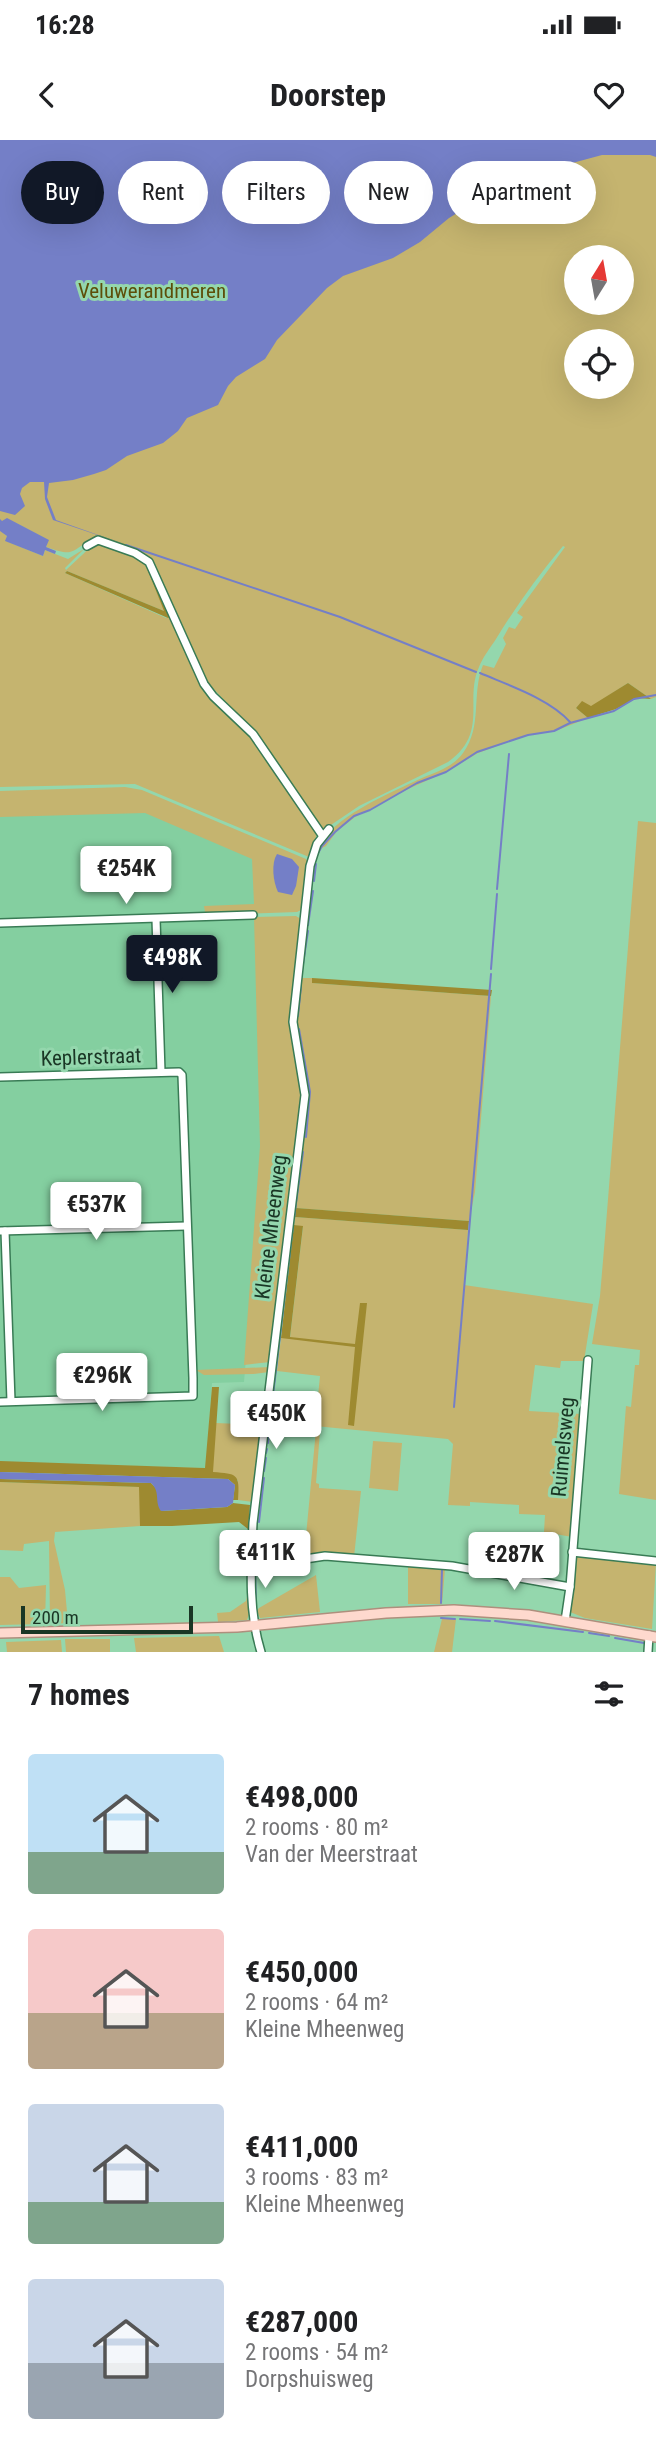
<!DOCTYPE html>
<html lang="en">
<head>
<meta charset="utf-8">
<style>
	:root { --surface:#fff; --page:#f2f2f2; --text:#202124; --muted:#757577; --accent:#111827 }
	body { margin:0; font-family:"Roboto Condensed",sans-serif; background:var(--page); color:var(--text); height:100vh; display:flex; flex-direction:column; font-size:26px; white-space:nowrap }
	* { box-sizing:border-box; margin:0 }
	p { font-size:23px; color:var(--muted) }
	.icon { flex:none; width:38px; height:38px; fill:none; stroke:currentColor; stroke-width:2; stroke-linecap:round; stroke-linejoin:round }
	.map { position:relative; height:1512px; overflow:hidden }
	.sheet { display:flex; flex-direction:column; background:var(--surface); flex:1 }
	.sheet>* { flex:none }
	.banner { position:absolute; left:21px; top:21px; width:614px; height:63px; display:flex; gap:14px }
	.needle { width:46px; rotate:11deg }
	.tools { position:absolute; left:564px; top:105px; display:grid; gap:14px }
	.tools a { display:grid; place-items:center; width:70px; height:70px; border-radius:50%; background:var(--surface); box-shadow:0 7px 28px #0002; font-size:35px }
	.scale { position:absolute; left:21px; bottom:18px; width:172px; box-sizing:border-box; padding-left:7px; border:4px solid #1a3625; border-top:0; font-size:19px; line-height:24px; white-space:nowrap; color:#1a3625; -webkit-text-stroke:5px #94d7ad; paint-order:stroke }
	.price { position:absolute; translate:-50% -60px; padding:0 16px; border-radius:7px; background:#fff; color:#222; font-size:23px; line-height:46px; filter:drop-shadow(0 2px 4px #0008) }
	.price::after { content:''; position:absolute; left:50%; top:42px; width:21px; height:16px; margin-left:-10px; background:inherit; clip-path:polygon(0 0,100% 0,50% 100%) }
	.price.current { background:var(--accent); color:#fff }
	ul { padding:0; list-style:none }
	li { display:flex; align-items:center; gap:21px; height:175px; padding:0 28px }
	li span { display:grid; place-items:center; flex:none; width:196px; height:140px; border-radius:7px; color:#555 }
	li>.icon { margin-inline-start:auto }
	span .icon { width:84px; height:84px; fill:#fffc; stroke-width:1 }
	li b { font-size:30px }
	h2 { display:flex; justify-content:space-between; align-items:center; height:84px; padding:0 28px; font-size:30px }
	.chip { padding:0 24px; border-radius:32px; background:var(--surface); box-shadow:0 7px 28px #0002; font-size:24px; line-height:63px }
	.chip.current { background:var(--accent); color:#fff }
	.status { display:flex; justify-content:space-between; align-items:center; height:49px; padding:0 35px; background:var(--surface); direction:ltr }
	.status svg { height:19px; fill:currentColor }
	header { display:flex; justify-content:space-between; align-items:center; height:91px; padding:0 28px; background:var(--surface); font-size:32px; font-weight:700 }
	.map>svg:first-child { display:block }
	.built { fill:#84cfa0 }
	.green { fill:#c5b46f; fill-rule:evenodd }
	.forest { fill:#9e8a30 }
	.water { fill:#747fc7 }
	.lines { fill:none; stroke-linecap:round; stroke-linejoin:round }
	.stream { stroke:#747fc7; stroke-width:2 }
	.minor-casing { stroke:#397b55; stroke-width:10 }
	.major-casing { stroke:#ae8f7d; stroke-width:12 }
	.minor { stroke:#fff; stroke-width:7 }
	.major { stroke:#fed9ce; stroke-width:9 }
	.labels { text-anchor:middle; stroke-width:6; stroke-linejoin:round; paint-order:stroke }
	.park-label { font-size:21px; fill:#5d4e09; stroke:#94d7ad }
	.street-label { font-size:21px; fill:#1a3625; stroke:#94d7ad }
</style>
</head>
<body>
<div class="status"><b>16:28</b><svg viewBox="0 0 49 12"><path d="M0 12V9h3v3zM5 12V6h3v6zM10 12V3h3v9zM15 12V0h3v12zM26 1h20v11H26zM47 4h2v5h-2z"/></svg></div>
<header><svg class="icon" aria-label="back" viewBox="0 0 24 24"><path d="M15 5l-7 7 7 7"/></svg>Doorstep<svg class="icon" aria-label="heart" viewBox="0 0 24 24"><path d="M12 20l-8-8c-3-5 5-10 8-4 3-6 11-1 8 4z"/></svg></header>
<div class="map">
<svg width="656" height="1512" viewBox="0 0 656 1512">
	<rect width="100%" height="100%" fill="#94d7ad"/>
	<path class="built" d="M 148,672 L 257,716 L 264,1006 L 244,1242 L 212,1243 L 206,1328 L 0,1322 L 0,675 Z"/>
	<g class="green">
		<path d="M 0,0 L 656,0 L 656,557 L 651,559 L 628,543 L 591,567 L 582,562 L 576,568 L 588,578 L 558,590 L 524,596 L 478,613 L 446,632 L 408,649 L 355,677 L 337,691 L 326,706 L 316,711 C 332,676 388,654 422,638 C 436,632 453,627 463,613 C 483,586 471,554 483,525 L 494,528 L 506,504 L 503,498 L 509,487 L 515,489 L 523,477 L 517,473 L 565,407 L 563,406 C 538,436 516,466 496,499 C 490,508 483,517 479,527 C 464,560 489,593 448,622 L 359,666 L 325,689 L 321,688 L 254,591 L 203,538 L 149,420 L 144,415 L 95,398 C 70,410 77,418 46,407 L 48,400 L 16,383 L 2,392 L 7,396 L 6,401 L 43,416 L 45,410 L 68,419 L 84,409 L 65,428 L 66,430 L 97,401 L 140,417 L 148,423 L 147,428 L 165,469 L 164,471 L 67,431 L 65,433 L 166,478 L 172,475 L 195,533 L 204,548 L 252,595 L 310,678 L 317,694 L 309,717 L 135,644 L 0,647 ZM 576,117 L 621,117 L 621,163 L 576,163 ZM 576,201 L 621,201 L 621,247 L 576,247 Z"/>
		<path d="M 125,647 L 142,650 L 306,719 L 308,723 L 303,769 L 297,772 L 208,775 L 205,772 L 204,766 L 254,764 L 252,719 L 145,673 L 0,677 L 0,651 Z"/>
		<path d="M 638,681 L 656,683 L 656,1360 L 619,1354 L 626,1266 L 631,1267 L 635,1225 L 639,1225 L 640,1210 L 592,1204 L 600,1156 L 605,1097 Z"/>
		<path d="M 296,776 L 301,779 L 292,860 L 303,947 L 270,1222 L 244,1225 L 260,1006 L 254,777 Z"/>
		<path d="M 299,838 L 312,838 L 312,843 L 491,856 L 475,1052 L 469,1081 L 296,1068 L 297,1037 L 307,953 L 296,882 Z"/>
		<path d="M 295,1077 L 468,1090 L 464,1145 L 593,1164 L 584,1221 L 561,1221 L 560,1228 L 535,1225 L 529,1271 L 581,1274 L 572,1397 L 544,1392 L 545,1375 L 519,1374 L 519,1365 L 470,1362 L 470,1366 L 448,1365 L 453,1304 L 448,1299 L 315,1286 L 320,1236 L 277,1231 L 281,1198 L 290,1198 L 303,1087 L 294,1085 Z"/>
		<path d="M 270,1227 L 269,1232 L 253,1234 L 204,1235 L 196,1230 Z"/>
		<path d="M 216,1283 L 263,1285 L 253,1362 L 238,1360 L 238,1340 L 212,1332 Z"/>
		<path d="M 316,1290 L 320,1291 L 316,1343 L 319,1344 L 319,1348 L 361,1351 L 354,1417 L 304,1417 Z"/>
		<path d="M 373,1301 L 402,1303 L 398,1351 L 369,1348 Z"/>
		<path d="M 0,1342 L 140,1347 L 140,1386 L 55,1392 L 54,1401 L 65,1450 L 68,1483 L 50,1484 L 49,1401 L 24,1404 L 23,1411 L 0,1410 Z"/>
		<path d="M 576,1414 L 656,1423 L 652,1489 L 585,1478 L 570,1472 Z"/>
		<path d="M 408,1426 L 445,1429 L 442,1464 L 408,1464 Z"/>
		<path d="M 316,1435 L 320,1472 L 260,1478 L 257,1471 L 259,1468 Z"/>
		<path d="M 0,1437 L 10,1437 L 19,1448 L 46,1445 L 45,1484 L 0,1485 Z"/>
		<path d="M 247,1457 L 250,1471 L 247,1480 L 218,1482 L 217,1473 L 230,1472 L 246,1461 Z"/>
		<path d="M 442,1479 L 456,1479 L 452,1512 L 434,1512 Z"/>
		<path d="M 219,1496 L 224,1512 L 136,1512 L 134,1498 Z"/>
		<path d="M 65,1499 L 110,1499 L 110,1512 L 66,1512 Z"/>
		<path d="M 61,1500 L 62,1512 L 7,1512 L 6,1502 Z"/>
	</g>
	<g class="forest">
		<path d="M 148,423 L 172,475 L 168,478 L 65,433 L 67,431 L 164,471 L 147,428 Z"/>
		<path d="M 628,543 L 651,559 L 637,558 L 616,569 L 588,578 L 576,568 L 582,561 L 591,566 Z"/>
		<path d="M 312,838 L 492,850 L 491,856 L 312,843 Z"/>
		<path d="M 296,1068 L 469,1081 L 468,1090 L 295,1077 Z"/>
		<path d="M 294,1085 L 303,1086 L 290,1197 L 355,1204 L 360,1163 L 367,1163 L 354,1286 L 348,1285 L 355,1207 L 281,1198 Z"/>
		<path d="M 212,1247 L 219,1247 L 213,1332 C 237,1334 240,1333 238,1360 L 233,1360 L 235,1345 L 228,1339 L 0,1332 L 0,1321 L 205,1328 Z"/>
		<path d="M 0,1339 L 151,1343 L 157,1349 L 161,1371 L 227,1367 L 233,1363 L 250,1365 L 248,1389 L 239,1382 L 172,1386 L 140,1386 L 139,1347 L 0,1342 Z"/>
	</g>
	<g class="water">
		<path d="M 0,0 L 656,0 L 656,17 L 650,15 L 602,15 L 565,25 L 541,27 L 508,42 L 449,78 L 420,102 L 393,118 L 343,136 L 327,148 L 277,200 L 265,219 L 236,237 L 228,246 L 218,265 L 187,278 L 178,291 L 163,303 L 127,316 L 106,330 L 94,334 L 73,340 L 49,343 L 47,357 L 56,380 L 121,403 L 53,380 L 45,359 L 44,342 L 30,342 L 22,348 L 20,354 L 25,366 L 15,375 L 0,371 Z"/>
		<path d="M 7,378 L 49,400 L 46,407 L 56,411 L 55,414 L 45,410 L 43,416 L 5,401 L 7,396 L 0,391 L 0,379 L 2,381 Z"/>
		<path d="M 277,714 L 292,719 L 299,727 L 296,746 L 292,755 L 278,752 C 273,742 271,723 277,714 Z"/>
		<path d="M 0,1332 L 228,1339 L 235,1345 L 233,1363 L 227,1367 L 161,1371 C 154,1362 161,1352 151,1343 L 0,1339 Z"/>
	</g>
	<g class="lines">
		<g class="stream">
			<path d="M 126,405 L 340,477 L 476,532"/>
			<path d="M 480,533 C 508,545 550,559 570,582"/>
			<path d="M 316,717 L 322,706 L 335,692 L 354,676 L 370,670 L 417,643 L 446,632 L 477,612 L 528,595 L 554,591 L 570,583 L 614,571 L 634,559 L 656,555"/>
			<path d="M 314,741 L 316,724"/>
			<path d="M 497,749 L 509,614"/>
			<path d="M 308,785 L 313,751"/>
			<path d="M 491,829 L 497,754"/>
			<path d="M 301,837 L 308,791"/>
			<path d="M 298,876 L 301,846"/>
			<path d="M 299,889 L 310,952 L 306,997"/>
			<path d="M 294,1078 L 303,1012"/>
			<path d="M 272,1264 L 293,1085"/>
			<path d="M 454,1267 L 491,834"/>
			<path d="M 270,1282 L 271,1271"/>
			<path d="M 268,1303 L 269,1287"/>
			<path d="M 266,1313 L 267,1309"/>
			<path d="M 264,1331 L 266,1318"/>
			<path d="M 259,1382 L 264,1338"/>
			<path d="M 256,1416 L 257,1394"/>
			<path d="M 255,1431 L 256,1464"/>
			<path d="M 441,1463 L 442,1429"/>
			<path d="M 441,1478 L 455,1479"/>
			<path d="M 460,1479 L 490,1481"/>
			<path d="M 495,1481 L 583,1492"/>
			<path d="M 589,1493 L 609,1496"/>
			<path d="M 615,1498 L 644,1503"/>
		</g>
		<g class="minor-casing">
			<g id="minor">
				<path d="M 87,406 L 98,400 L 135,413 L 149,422 L 204,544 L 213,556 L 253,594 L 322,695"/>
				<path d="M 156,779 L 161,932"/>
				<path d="M 0,783 L 253,775"/>
				<path d="M 0,937 L 179,932 L 182,935 L 193,1238 L 193,1256 L 0,1262"/>
				<path d="M 0,1091 L 186,1086"/>
				<path d="M 5,1091 L 11,1261"/>
				<path d="M 572,1412 L 656,1421"/>
				<path d="M 251,1419 L 292,1421 L 325,1416 L 452,1426 L 570,1447"/>
				<path d="M 565,1481 L 570,1447 L 588,1220"/>
				<path d="M 261,1512 C 248,1470 251,1427 253,1383 L 305,955 L 293,882 L 310,726 L 317,704 L 329,689"/>
				<path d="M 648,1512 L 649,1495"/>
			</g>
		</g>
		<g class="major-casing">
			<path id="major" d="M 0,1493 L 237,1487 L 386,1473 L 454,1470 L 528,1475 L 656,1497"/>
		</g>
		<use href="#minor" class="minor"/>
		<use href="#major" class="major"/>
	</g>
	<g class="labels">
		<g class="park-label">
			<text x="152" y="158">Veluwerandmeren</text>
		</g>
		<g class="street-label">
			<text transform="translate(91 917) rotate(-2)" y="7">Keplerstraat</text>
			<text transform="translate(271 1087) rotate(-83)" y="7">Kleine Mheenweg</text>
			<text transform="translate(563 1307) rotate(-85)" y="7">Ruimelsweg</text>
		</g>
	</g>
</svg>
<div class="tools">
<a><svg class="needle" viewBox="-14 -14 28 28"><path d="M0-13l5 13h-10z" fill="#e53935"/><path d="M0 13l5-13h-10z" fill="#757577"/></svg></a>
<a><svg class="icon" aria-label="locate" viewBox="0 0 24 24"><circle cx="12" cy="12" r="6"/><path d="M12 2v4M12 18v4M2 12h4M18 12h4"/></svg></a>
</div>
<div class="scale">200 m</div>
<b class="price" style="left:126px;top:766px">€254K</b>
<b class="price current" style="left:172px;top:855px">€498K</b>
<b class="price" style="left:96px;top:1102px">€537K</b>
<b class="price" style="left:102px;top:1273px">€296K</b>
<b class="price" style="left:276px;top:1311px">€450K</b>
<b class="price" style="left:265px;top:1450px">€411K</b>
<b class="price" style="left:514px;top:1452px">€287K</b>
<div class="banner">
<a class="chip current">Buy</a>
<a class="chip">Rent</a>
<a class="chip">Filters</a>
<a class="chip">New</a>
<a class="chip">Apartment</a>
</div>
</div>
<section class="sheet">
<h2>7 homes<svg class="icon" aria-label="filters" viewBox="0 0 24 24"><path d="M4 7h16M4 17h16"/><circle cx="9" cy="7" r="2"/><circle cx="15" cy="17" r="2"/></svg></h2>
<ul>
<li><span style="background:linear-gradient(#bfe0f5 70%,#7fa58c 0)"><svg class="icon" aria-label="home" viewBox="0 0 24 24"><path d="M3 11l9-7 9 7M6 9v11h12V9"/></svg></span><div><b>€498,000</b><p>2 rooms · 80 m²</p><p>Van der Meerstraat</p></div></li>
<li><span style="background:linear-gradient(#f6c9c9 60%,#b9a48a 0)"><svg class="icon" aria-label="home" viewBox="0 0 24 24"><path d="M3 11l9-7 9 7M6 9v11h12V9"/></svg></span><div><b>€450,000</b><p>2 rooms · 64 m²</p><p>Kleine Mheenweg</p></div></li>
<li><span style="background:linear-gradient(#c9d6e8 70%,#7fa58c 0)"><svg class="icon" aria-label="home" viewBox="0 0 24 24"><path d="M3 11l9-7 9 7M6 9v11h12V9"/></svg></span><div><b>€411,000</b><p>3 rooms · 83 m²</p><p>Kleine Mheenweg</p></div></li>
<li><span style="background:linear-gradient(#c9d6e8 60%,#9aa5b1 0)"><svg class="icon" aria-label="home" viewBox="0 0 24 24"><path d="M3 11l9-7 9 7M6 9v11h12V9"/></svg></span><div><b>€287,000</b><p>2 rooms · 54 m²</p><p>Dorpshuisweg</p></div></li>
</ul>
</section>
</body>
</html>
